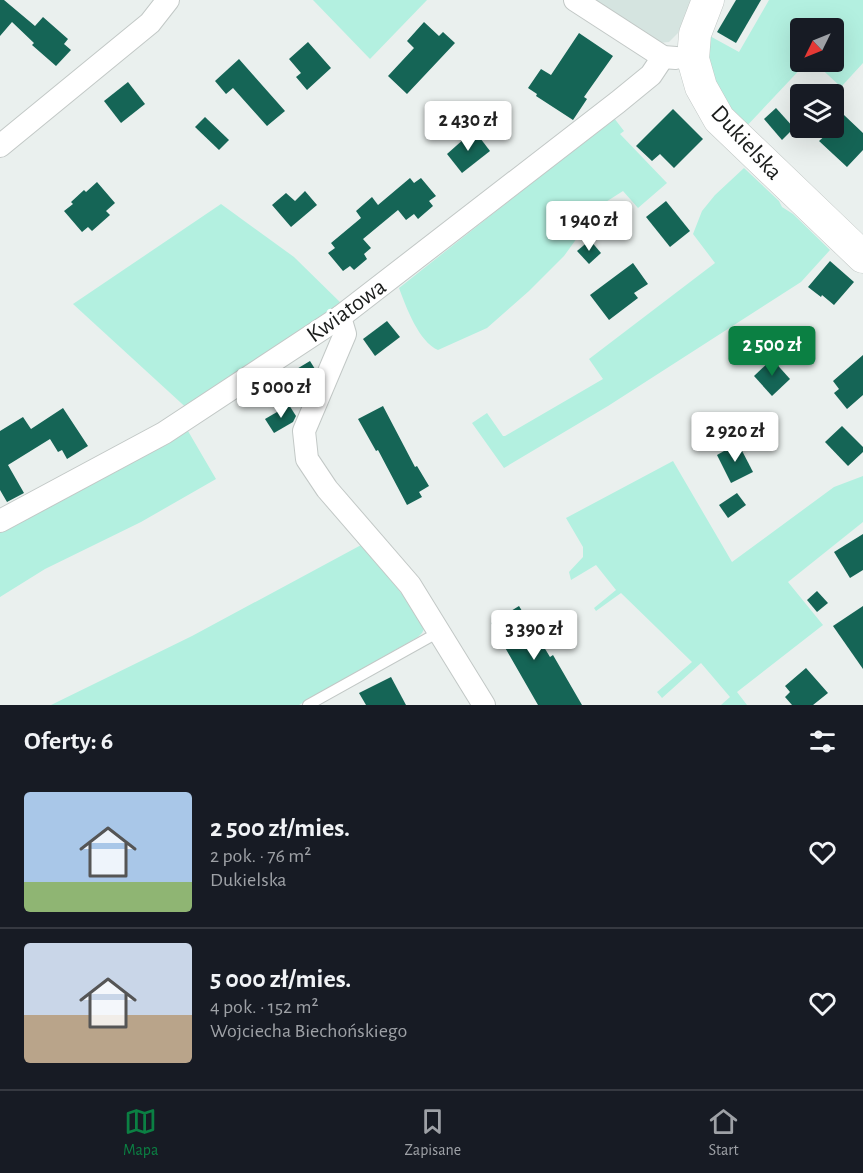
<!DOCTYPE html>
<html lang="pl">
<head>
<meta charset="utf-8">
<style>
	:root { --surface:#171b24; --page:#20242c; --text:#f1f3f6; --muted:#9ea1a6; --line:#363941; --accent:#0b8043 }
	body { margin:0; font-family:"Alegreya Sans",sans-serif; background:var(--page); color:var(--text); height:100vh; display:flex; flex-direction:column; font-size:22px; white-space:nowrap }
	* { box-sizing:border-box; margin:0 }
	p { font-size:20px; color:var(--muted) }
	.icon { flex:none; width:33px; height:33px; fill:none; stroke:currentColor; stroke-width:2; stroke-linecap:round; stroke-linejoin:round }
	.map { position:relative; height:705px; overflow:hidden }
	.sheet { display:flex; flex-direction:column; background:var(--surface); flex:1 }
	.sheet>* { flex:none }
	.needle { width:39px; rotate:227deg }
	.buttons { position:absolute; left:790px; top:18px; display:grid; gap:12px }
	.buttons a { display:grid; place-items:center; width:54px; height:54px; border-radius:6px; background:var(--surface); box-shadow:0 6px 24px #0002; font-size:30px }
	.price { position:absolute; translate:-50% -51px; padding:0 14px; border-radius:6px; background:#fff; color:#222; font-size:20px; line-height:39px; filter:drop-shadow(0 2px 3px #0008) }
	.price::after { content:''; position:absolute; left:50%; top:36px; width:18px; height:14px; margin-left:-9px; background:inherit; clip-path:polygon(0 0,100% 0,50% 100%) }
	.price.current { background:var(--accent); color:#fff }
	ul { padding:0; list-style:none }
	li { display:flex; align-items:center; gap:18px; height:150px; padding:0 24px }
	li+li { border-top:2px solid var(--line) }
	li span { display:grid; place-items:center; flex:none; width:168px; height:120px; border-radius:6px; color:#555 }
	li>.icon { margin-inline-start:auto }
	span .icon { width:72px; height:72px; fill:#fffc; stroke-width:1 }
	li b { font-size:26px }
	h2 { display:flex; justify-content:space-between; align-items:center; height:72px; padding:0 24px; font-size:26px }
	.tabs { display:flex; justify-content:space-around; align-items:center; height:84px; border-top:2px solid var(--line); background:var(--surface); font-size:16px; color:var(--muted) }
	.tabs a { display:grid; justify-items:center; gap:3px }
	.tabs .current { color:var(--accent) }
	.map>svg:first-child { display:block }
	.built { fill:#d5e4e0 }
	.green { fill:#b3f0e0 }
	.building { fill:#156556 }
	.lines { fill:none; stroke-linecap:round; stroke-linejoin:round }
	.lane-casing { stroke:#c2c8c6; stroke-width:12 }
	.street-casing { stroke:#c2c8c6; stroke-width:24 }
	.secondary-casing { stroke:#c2c8c6; stroke-width:33 }
	.lane { stroke:#fff; stroke-width:10 }
	.street { stroke:#fff; stroke-width:22 }
	.secondary { stroke:#fff; stroke-width:32 }
	.labels { text-anchor:middle; stroke-width:6; stroke-linejoin:round; paint-order:stroke }
	.street-label { font-size:24px; fill:#1a1c1b; stroke:#fff }
</style>
</head>
<body>
<div class="map">
<svg width="863" height="705" viewBox="0 0 863 705">
	<rect width="100%" height="100%" fill="#eaf0ee"/>
	<path class="built" d="M 590,0 L 691,0 L 678,33 L 669,42 L 659,43 Z"/>
	<g class="green">
		<path d="M 313,0 L 427,0 L 370,59 Z"/>
		<path d="M 769,0 L 863,0 L 863,63 L 841,87 L 814,62 L 834,62 L 834,28 L 801,28 L 801,62 L 807,62 L 743,130 L 723,104 L 708,65 L 708,35 L 739,52 Z"/>
		<path d="M 614,118 L 624,131 L 620,134 L 667,183 L 638,208 L 623,191 L 601,205 L 564,256 L 529,291 L 487,328 L 438,350 C 419,342 406,307 399,288 Z"/>
		<path d="M 744,168 L 779,201 L 782,207 L 793,214 L 830,250 L 801,282 L 608,406 L 504,468 L 472,423 L 487,413 L 503,436 L 505,436 L 603,379 L 589,359 L 715,263 L 693,234 L 702,211 L 715,195 Z"/>
		<path d="M 221,204 L 294,257 L 347,309 L 192,413 L 73,304 Z"/>
		<path d="M 188,431 L 216,479 L 141,522 L 45,569 L 0,597 L 0,529 Z"/>
		<path d="M 673,461 L 732,562 L 834,487 L 863,476 L 863,522 L 788,582 L 823,625 L 737,692 L 747,705 L 721,705 L 730,697 L 701,663 L 662,698 L 657,692 L 692,662 L 621,593 L 596,611 L 594,608 L 616,590 L 596,565 L 571,580 L 569,572 L 583,557 L 583,547 L 566,518 Z"/>
		<path d="M 363,544 L 426,625 L 422,633 L 418,637 L 299,705 L 51,705 L 192,636 Z"/>
	</g>
	<g class="building">
		<path d="M 0,0 L 4,0 L 35,26 L 43,17 L 68,39 L 64,44 L 71,50 L 56,66 L 32,45 L 34,43 L 12,22 L 0,36 Z"/>
		<path d="M 736,0 L 761,0 L 736,43 L 717,32 Z"/>
		<path d="M 424,22 L 439,36 L 443,32 L 455,43 L 407,94 L 388,76 L 414,48 L 407,41 Z"/>
		<path d="M 579,33 L 613,56 L 584,97 L 587,99 L 573,120 L 536,96 L 537,94 L 528,88 L 541,69 L 551,75 Z"/>
		<path d="M 308,42 L 331,68 L 307,90 L 296,77 L 301,73 L 289,59 Z"/>
		<path d="M 239,59 L 285,111 L 267,126 L 233,88 L 226,94 L 215,81 Z"/>
		<path d="M 128,82 L 145,104 L 121,123 L 104,101 Z"/>
		<path d="M 776,108 L 794,128 L 782,140 L 764,119 Z"/>
		<path d="M 673,109 L 703,139 L 674,168 L 660,154 L 652,161 L 636,146 Z"/>
		<path d="M 844,115 L 863,133 L 863,150 L 847,167 L 819,141 L 834,128 Z"/>
		<path d="M 205,117 L 229,140 L 219,150 L 195,127 Z"/>
		<path d="M 474,130 L 490,151 L 462,173 L 447,154 Z"/>
		<path d="M 410,178 L 414,183 L 421,178 L 436,196 L 429,201 L 433,206 L 418,219 L 414,214 L 406,220 L 398,210 L 363,239 L 371,248 L 364,254 L 367,259 L 354,270 L 350,266 L 343,271 L 328,253 L 335,248 L 331,243 L 361,218 L 356,211 L 372,197 L 378,205 Z"/>
		<path d="M 97,182 L 115,203 L 106,211 L 110,215 L 92,231 L 88,227 L 82,232 L 64,211 L 73,204 L 71,202 L 84,190 L 86,192 Z"/>
		<path d="M 305,191 L 317,205 L 291,227 L 272,205 L 286,193 L 295,201 Z"/>
		<path d="M 666,201 L 690,231 L 670,247 L 646,217 Z"/>
		<path d="M 590,240 L 601,253 L 589,264 L 577,251 Z"/>
		<path d="M 830,261 L 854,282 L 834,305 L 822,295 L 821,297 L 808,287 Z"/>
		<path d="M 633,263 L 648,284 L 634,293 L 638,298 L 609,320 L 590,295 Z"/>
		<path d="M 387,321 L 400,337 L 375,356 L 363,339 Z"/>
		<path d="M 863,355 L 863,395 L 847,409 L 834,393 L 839,389 L 833,381 Z"/>
		<path d="M 772,359 L 790,379 L 772,396 L 754,376 Z"/>
		<path d="M 310,361 L 315,369 L 307,388 L 292,398 L 283,383 L 287,380 L 285,376 Z"/>
		<path d="M 289,405 L 296,416 L 293,422 L 274,433 L 265,419 Z"/>
		<path d="M 383,406 L 415,467 L 417,466 L 429,486 L 419,492 L 422,497 L 407,505 L 378,450 L 376,451 L 358,419 Z"/>
		<path d="M 63,408 L 88,446 L 67,459 L 62,450 L 58,452 L 50,439 L 8,465 L 24,493 L 7,502 L 0,490 L 0,431 L 23,417 L 31,429 Z"/>
		<path d="M 842,426 L 863,447 L 863,452 L 848,466 L 825,442 Z"/>
		<path d="M 738,443 L 753,472 L 731,483 L 717,455 Z"/>
		<path d="M 737,493 L 746,505 L 728,518 L 719,505 Z"/>
		<path d="M 863,534 L 863,570 L 850,578 L 834,552 Z"/>
		<path d="M 817,591 L 828,603 L 817,612 L 807,600 Z"/>
		<path d="M 519,606 L 550,657 L 553,655 L 582,705 L 538,705 L 491,623 Z"/>
		<path d="M 863,606 L 863,669 L 833,626 Z"/>
		<path d="M 806,668 L 828,693 L 813,705 L 792,705 L 785,697 L 790,692 L 785,686 Z"/>
		<path d="M 391,677 L 406,705 L 366,705 L 359,693 Z"/>
	</g>
	<g class="lines">
		<g class="lane-casing">
			<path id="lane" d="M 308,705 L 439,632"/>
		</g>
		<g class="street-casing">
			<g id="street">
				<path d="M 575,0 L 663,57 L 676,58"/>
				<path d="M 0,146 L 150,23 L 168,0"/>
				<path d="M 340,317 L 345,334 L 304,431 L 307,459 L 327,489 L 410,585 L 484,705"/>
				<path d="M 0,521 L 164,433 L 340,317 L 618,102 L 651,75 L 663,57"/>
			</g>
		</g>
		<g class="secondary-casing">
			<path id="secondary" d="M 708,0 L 695,34 L 693,59 L 701,87 L 719,119 L 863,257"/>
		</g>
		<use href="#lane" class="lane"/>
		<use href="#street" class="street"/>
		<use href="#secondary" class="secondary"/>
	</g>
	<g class="labels">
		<g class="street-label">
			<text transform="translate(747 142) rotate(47)" y="8">Dukielska</text>
			<text transform="translate(346 310) rotate(-36)" y="8">Kwiatowa</text>
		</g>
	</g>
</svg>
<div class="buttons">
<a><svg class="needle" viewBox="-14 -14 28 28"><path d="M0-13l5 13h-10z" fill="#e53935"/><path d="M0 13l5-13h-10z" fill="#9ea1a6"/></svg></a>
<a><svg class="icon" aria-label="layers" viewBox="0 0 24 24"><path d="M12 4l9 5-9 5-9-5zM3 14l9 5 9-5"/></svg></a>
</div>
<b class="price" style="left:468px;top:152px">2 430 zł</b>
<b class="price" style="left:589px;top:252px">1 940 zł</b>
<b class="price current" style="left:772px;top:377px">2 500 zł</b>
<b class="price" style="left:281px;top:419px">5 000 zł</b>
<b class="price" style="left:735px;top:463px">2 920 zł</b>
<b class="price" style="left:534px;top:661px">3 390 zł</b>
</div>
<section class="sheet">
<h2>Oferty: 6<svg class="icon" aria-label="filters" viewBox="0 0 24 24"><path d="M4 7h16M4 17h16"/><circle cx="9" cy="7" r="2"/><circle cx="15" cy="17" r="2"/></svg></h2>
<ul>
<li><span style="background:linear-gradient(#a9c7e8 75%,#8fb573 0)"><svg class="icon" aria-label="home" viewBox="0 0 24 24"><path d="M3 11l9-7 9 7M6 9v11h12V9"/></svg></span><div><b>2 500 zł/mies.</b><p>2 pok. · 76 m²</p><p>Dukielska</p></div><svg class="icon" aria-label="heart" viewBox="0 0 24 24"><path d="M12 20l-8-8c-3-5 5-10 8-4 3-6 11-1 8 4z"/></svg></li>
<li><span style="background:linear-gradient(#c9d6e8 60%,#b9a48a 0)"><svg class="icon" aria-label="home" viewBox="0 0 24 24"><path d="M3 11l9-7 9 7M6 9v11h12V9"/></svg></span><div><b>5 000 zł/mies.</b><p>4 pok. · 152 m²</p><p>Wojciecha Biechońskiego</p></div><svg class="icon" aria-label="heart" viewBox="0 0 24 24"><path d="M12 20l-8-8c-3-5 5-10 8-4 3-6 11-1 8 4z"/></svg></li>
</ul>
</section>
<nav class="tabs">
<a class="current"><svg class="icon" aria-label="map" viewBox="0 0 24 24"><path d="M3 6l6-2 6 2 6-2v14l-6 2-6-2-6 2zM9 4v14M15 6v14"/></svg>Mapa</a>
<a><svg class="icon" aria-label="saved" viewBox="0 0 24 24"><path d="M7 4h10v16l-5-4-5 4z"/></svg>Zapisane</a>
<a><svg class="icon" aria-label="home" viewBox="0 0 24 24"><path d="M3 11l9-7 9 7M6 9v11h12V9"/></svg>Start</a>
</nav>
</body>
</html>
